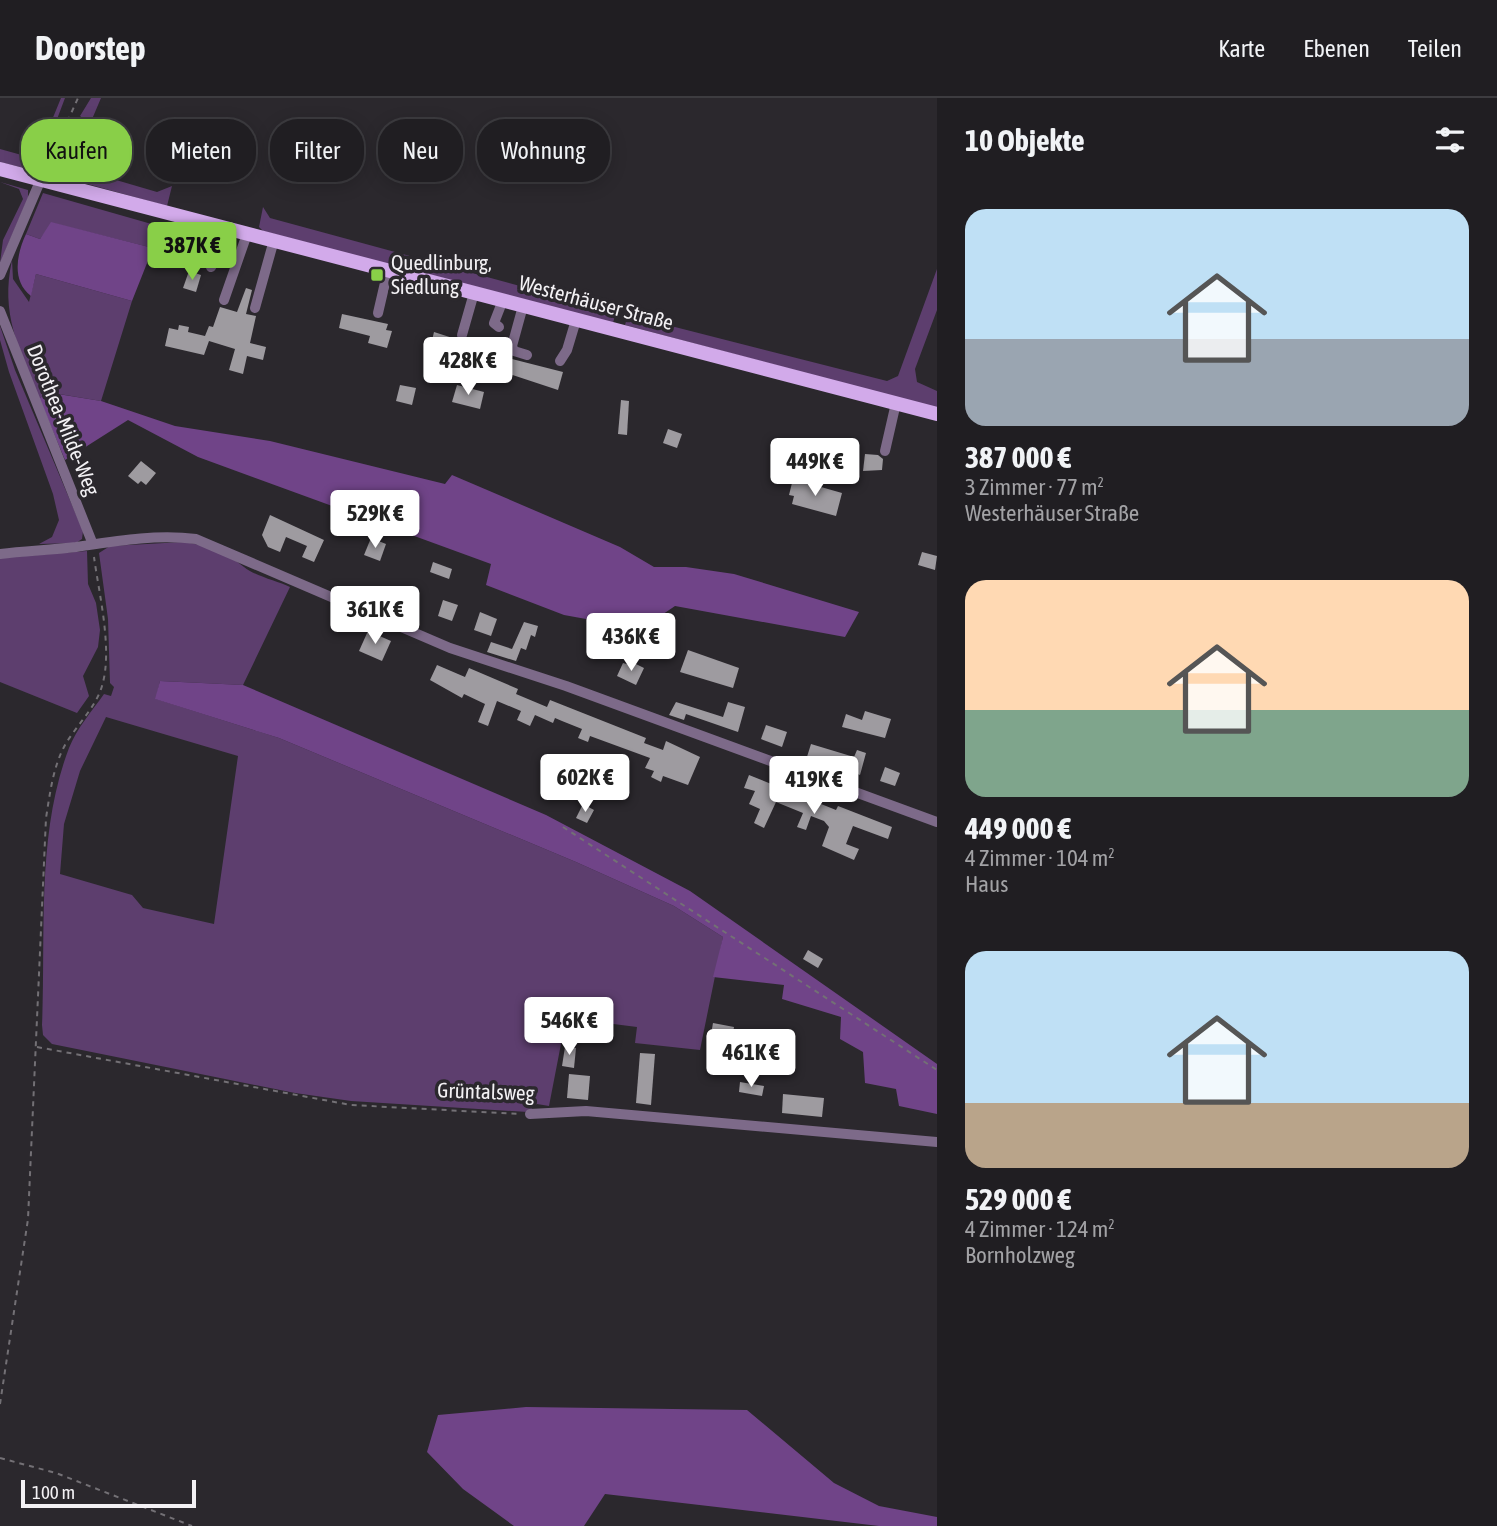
<!DOCTYPE html>
<html lang="de">
<head>
<meta charset="utf-8">
<style>
	:root { --surface:#201e22; --page:#28272a; --text:#f1f3f6; --muted:#a2a2a5; --line:#3d3c40; --accent:#89cf48 }
	body { margin:0; font-family:"Asap Condensed",sans-serif; background:var(--page); color:var(--text); height:100vh; display:flex; flex-direction:column; font-size:26px; white-space:nowrap }
	* { box-sizing:border-box; margin:0 }
	p { font-size:23px; color:var(--muted) }
	.icon { flex:none; width:38px; height:38px; fill:none; stroke:currentColor; stroke-width:2; stroke-linecap:round; stroke-linejoin:round }
	.map { position:relative; flex:1; overflow:hidden }
	.drawer { display:flex; flex-direction:column; background:var(--surface); width:560px }
	.drawer>* { flex:none }
	.top-card { position:absolute; left:21px; top:21px; width:665px; height:63px; display:flex; gap:14px }
	.scale { position:absolute; left:21px; bottom:18px; width:175px; box-sizing:border-box; padding-left:7px; border:4px solid #f3f1f4; border-top:0; font-size:19px; line-height:24px; white-space:nowrap; color:#f3f1f4; -webkit-text-stroke:5px #2b282d; paint-order:stroke }
	.price { position:absolute; translate:-50% -60px; padding:0 16px; border-radius:7px; background:#fff; color:#222; font-size:23px; line-height:46px; filter:drop-shadow(0 2px 4px #0008) }
	.price::after { content:''; position:absolute; left:50%; top:42px; width:21px; height:16px; margin-left:-10px; background:inherit; clip-path:polygon(0 0,100% 0,50% 100%) }
	.price.on { background:var(--accent); color:#111 }
	ul { padding:0; list-style:none }
	li { display:grid; align-content:center; gap:14px; height:371px; padding:0 28px }
	li span { display:grid; place-items:center; height:217px; border-radius:21px; color:#555 }
	li>.icon { margin-inline-start:auto }
	span .icon { width:126px; height:126px; fill:#fffc; stroke-width:1 }
	li b { font-size:30px }
	h2 { display:flex; justify-content:space-between; align-items:center; height:84px; padding:0 28px; font-size:30px }
	.chip { padding:0 24px; border-radius:28px; background:var(--surface); box-shadow:0 4px 18px #0003,0 0 0 2px var(--line); font-size:24px; line-height:63px }
	.chip.on { background:var(--accent); color:#111 }
	header { display:flex; align-items:center; gap:42px; box-sizing:border-box; height:98px; padding:0 35px; background:var(--surface); border-bottom:2px solid var(--line) }
	header strong { font-size:33px }
	nav { display:flex; gap:38px; margin-inline-start:auto; font-size:24px }
	main { display:flex; flex:1; min-height:0 }
	.map>svg:first-child { display:block }
	.green { fill:#5d3e6e; fill-rule:evenodd }
	.forest { fill:#704488 }
	.building { fill:#9e9ba0 }
	.lines { fill:none; stroke-linecap:round; stroke-linejoin:round }
	.path { stroke:#737075; stroke-width:2; stroke-dasharray:5 5; stroke-linecap:butt }
	.minor { stroke:#7d6a89; stroke-width:10 }
	.major { stroke:#d2aaea; stroke-width:14 }
	.poi-dot { fill:#89cf48; stroke:#2b282d; stroke-width:2.5 }
	.labels { text-anchor:middle; stroke-width:7; stroke-linejoin:round; paint-order:stroke }
	.poi-label { font-size:21px; fill:#f3f1f4; stroke:#2b282d; text-anchor:start }
	.street-label { font-size:21px; fill:#f3f1f4; stroke:#2b282d }
</style>
</head>
<body>
<header>
<strong>Doorstep</strong>
<nav><a>Karte</a><a>Ebenen</a><a>Teilen</a></nav>
</header>
<main>
<div class="map">
<svg width="937" height="1428" viewBox="0 0 937 1428">
	<rect width="100%" height="100%" fill="#2b282d"/>
	<g class="green">
		<path d="M 61,0 L 65,0 L 39,69 L 32,72 L 0,64 L 0,51 L 36,61 Z"/>
		<path d="M 91,0 L 101,0 L 76,59 L 82,72 L 157,94 L 172,88 L 167,108 L 62,79 C 54,69 58,63 64,53 L 62,46 L 73,51 L 86,23 L 80,18 Z"/>
		<path d="M 0,84 L 28,92 L 28,100 L 0,165 L 3,142 L 23,101 L 19,91 Z"/>
		<path d="M 43,95 L 162,129 L 153,150 L 52,125 L 40,141 L 26,136 Z"/>
		<path d="M 263,109 L 270,120 L 616,214 L 613,225 L 416,173 L 417,170 L 407,167 L 408,163 L 401,161 L 399,166 L 392,163 L 390,167 L 263,133 L 259,129 Z"/>
		<path d="M 12,162 L 13,181 L 29,204 L 36,176 L 132,203 L 101,303 L 53,295 L 39,300 C 19,250 0,216 12,162 Z"/>
		<path d="M 937,171 L 937,212 L 915,271 L 917,284 L 937,293 L 937,310 L 625,227 L 628,217 L 887,283 L 898,278 Z"/>
		<path d="M 0,228 L 15,272 L 83,433 L 82,441 L 76,445 L 39,446 L 52,439 L 59,422 L 53,396 L 9,274 L 0,242 Z"/>
		<path d="M 183,444 C 206,447 226,454 244,469 C 255,478 277,483 290,489 L 243,587 L 160,583 L 156,601 L 279,640 L 576,764 L 674,808 L 723,839 L 700,952 L 635,945 L 637,929 L 566,920 L 549,1008 L 537,1006 L 528,1014 L 351,1003 L 295,995 L 52,946 L 43,937 L 42,927 C 46,836 36,736 69,650 C 77,630 92,613 104,596 L 111,598 L 114,589 L 110,585 L 108,521 L 99,455 L 110,448 ZM 106,619 L 238,658 L 214,826 L 143,810 L 132,797 L 60,776 L 64,726 L 80,673 Z"/>
		<path d="M 87,453 L 88,486 L 96,505 L 100,532 L 98,549 L 83,578 L 89,598 L 77,615 L 0,584 L 0,460 Z"/>
	</g>
	<g class="forest">
		<path d="M 51,124 L 153,150 L 132,203 L 36,176 L 31,198 C 11,183 17,155 26,136 L 40,141 Z"/>
		<path d="M 52,295 L 101,303 L 175,328 L 270,343 L 445,386 L 452,377 L 620,449 L 654,469 L 686,469 L 734,476 L 859,514 L 845,539 L 675,508 L 641,531 L 564,517 L 486,487 L 491,466 L 198,359 L 128,322 L 65,362 L 39,300 Z"/>
		<path d="M 160,583 L 243,587 L 546,717 L 690,793 L 937,966 L 937,1016 L 899,1008 L 896,991 L 865,985 L 863,954 L 840,941 L 841,919 L 782,901 L 784,887 L 713,879 L 723,839 L 674,808 L 576,764 L 279,640 L 155,601 Z"/>
		<path d="M 526,1309 L 747,1312 L 834,1385 L 879,1408 L 937,1419 L 937,1428 L 879,1428 L 605,1396 L 584,1428 L 514,1428 L 463,1391 L 427,1354 L 438,1317 Z"/>
	</g>
	<g class="building">
		<path d="M 189,173 L 201,177 L 196,194 L 183,190 Z"/>
		<path d="M 246,190 L 252,192 L 246,216 L 256,218 L 250,245 L 266,249 L 263,262 L 247,258 L 243,276 L 229,272 L 235,251 L 209,243 L 204,257 L 165,248 L 169,230 L 178,232 L 179,227 L 189,229 L 188,234 L 205,238 L 209,228 L 213,229 L 220,209 L 237,214 Z"/>
		<path d="M 342,216 L 388,226 L 386,232 L 392,233 L 387,250 L 368,245 L 370,238 L 339,230 Z"/>
		<path d="M 434,234 L 465,244 L 463,252 L 455,250 L 453,256 L 438,252 L 437,257 L 429,255 Z"/>
		<path d="M 485,244 L 498,247 L 496,257 L 563,274 L 558,292 L 485,268 L 487,261 L 481,259 Z"/>
		<path d="M 400,287 L 416,290 L 412,307 L 396,303 Z"/>
		<path d="M 457,287 L 484,294 L 480,311 L 452,304 Z"/>
		<path d="M 621,302 L 629,303 L 627,337 L 618,336 Z"/>
		<path d="M 668,331 L 682,336 L 677,350 L 663,345 Z"/>
		<path d="M 865,356 L 878,357 L 883,361 L 882,372 L 863,373 Z"/>
		<path d="M 141,363 L 156,375 L 146,387 L 141,383 L 138,386 L 128,378 Z"/>
		<path d="M 793,381 L 842,395 L 836,418 L 792,406 L 794,398 L 789,397 Z"/>
		<path d="M 270,417 L 324,442 L 314,464 L 302,459 L 307,448 L 286,439 L 280,454 L 268,449 L 262,437 Z"/>
		<path d="M 371,440 L 386,446 L 380,463 L 364,457 Z"/>
		<path d="M 922,454 L 937,458 L 935,472 L 918,467 Z"/>
		<path d="M 433,464 L 452,471 L 449,481 L 430,474 Z"/>
		<path d="M 443,502 L 458,507 L 452,523 L 438,518 Z"/>
		<path d="M 480,514 L 497,521 L 491,538 L 474,532 Z"/>
		<path d="M 524,524 L 538,528 L 535,539 L 531,537 L 526,552 L 521,550 L 516,563 L 487,554 L 491,544 L 512,551 Z"/>
		<path d="M 368,533 L 391,543 L 382,563 L 359,553 Z"/>
		<path d="M 688,552 L 739,570 L 733,590 L 680,574 Z"/>
		<path d="M 632,564 L 644,570 L 636,587 L 617,578 L 623,565 L 630,567 Z"/>
		<path d="M 437,567 L 465,579 L 469,570 L 518,591 L 516,596 L 547,609 L 550,602 L 646,640 L 644,645 L 663,652 L 666,643 L 700,659 L 688,687 L 663,678 L 661,684 L 651,679 L 654,673 L 645,670 L 650,660 L 590,638 L 588,644 L 578,640 L 582,631 L 562,623 L 555,620 L 553,625 L 535,617 L 530,628 L 517,622 L 521,613 L 497,603 L 488,628 L 478,624 L 485,606 L 464,596 L 462,600 L 430,582 Z"/>
		<path d="M 676,604 L 723,619 L 728,604 L 745,609 L 738,634 L 686,616 L 684,622 L 669,617 Z"/>
		<path d="M 865,613 L 891,621 L 885,640 L 842,629 L 846,616 L 862,622 Z"/>
		<path d="M 766,627 L 787,634 L 782,649 L 761,641 Z"/>
		<path d="M 811,646 L 854,659 L 857,652 L 866,655 L 860,677 L 846,671 L 848,667 L 829,661 L 827,668 L 806,662 Z"/>
		<path d="M 885,669 L 900,675 L 895,688 L 880,683 Z"/>
		<path d="M 749,677 L 836,712 L 838,708 L 892,729 L 888,741 L 853,728 L 846,746 L 859,751 L 854,762 L 822,748 L 829,729 L 824,723 L 811,718 L 806,732 L 797,729 L 803,715 L 776,704 L 764,730 L 754,725 L 760,711 L 749,706 L 755,693 L 744,690 Z"/>
		<path d="M 583,706 L 594,712 L 587,725 L 576,720 Z"/>
		<path d="M 808,852 L 823,861 L 818,870 L 803,861 Z"/>
		<path d="M 713,925 L 734,929 L 731,946 L 710,942 Z"/>
		<path d="M 752,945 L 770,947 L 768,961 L 750,959 Z"/>
		<path d="M 565,949 L 576,950 L 574,970 L 562,968 Z"/>
		<path d="M 640,955 L 655,956 L 651,1007 L 636,1005 Z"/>
		<path d="M 569,976 L 590,978 L 588,1002 L 567,1000 Z"/>
		<path d="M 740,984 L 764,988 L 762,998 L 739,994 Z"/>
		<path d="M 783,996 L 824,1000 L 822,1019 L 782,1015 Z"/>
	</g>
	<g class="lines">
		<g class="path">
			<path d="M 47,69 L 78,0"/>
			<path d="M 563,729 L 937,972"/>
			<path d="M 37,949 L 351,1007 L 519,1016"/>
			<path d="M 0,1306 L 28,1121 L 46,720 C 50,695 53,669 65,647 C 76,628 96,609 102,588 C 113,552 99,496 94,459"/>
			<path d="M 0,1360 L 56,1375 L 192,1428"/>
		</g>
		<g class="minor">
			<path d="M 211,169 L 232,131"/>
			<path d="M 0,177 L 41,81"/>
			<path d="M 224,202 L 247,136"/>
			<path d="M 523,208 L 512,248 L 514,253 L 527,257"/>
			<path d="M 255,210 L 274,142"/>
			<path d="M 0,213 L 92,444"/>
			<path d="M 378,215 L 388,172"/>
			<path d="M 499,229 L 494,225 L 503,202"/>
			<path d="M 462,237 L 474,195"/>
			<path d="M 560,263 L 567,252 L 576,222"/>
			<path d="M 885,353 L 896,305"/>
			<path d="M 0,456 C 25,453 51,452 76,449 C 116,443 156,436 196,441 L 450,550 L 566,588 L 937,724"/>
			<path d="M 530,1016 L 586,1013 L 937,1044"/>
		</g>
		<path class="major" d="M 0,71 L 937,316"/>
	</g>
	<rect class="poi-dot" x="370" y="170" width="14" height="14" rx="3.5"/>
	<g class="labels">
		<g class="poi-label">
			<text x="391" y="172">Quedlinburg,<tspan x="391" dy="24">Siedlung</tspan></text>
		</g>
		<g class="street-label">
			<text transform="translate(596 205) rotate(15)" y="7">Westerhäuser Straße</text>
			<text transform="translate(63 322) rotate(68)" y="7">Dorothea-Milde-Weg</text>
			<text transform="translate(486 994) rotate(2)" y="7">Grüntalsweg</text>
		</g>
	</g>
</svg>
<div class="scale">100 m</div>
<b class="price on" style="left:192px;top:184px">387K €</b>
<b class="price" style="left:468px;top:299px">428K €</b>
<b class="price" style="left:815px;top:400px">449K €</b>
<b class="price" style="left:375px;top:452px">529K €</b>
<b class="price" style="left:375px;top:548px">361K €</b>
<b class="price" style="left:631px;top:575px">436K €</b>
<b class="price" style="left:585px;top:716px">602K €</b>
<b class="price" style="left:814px;top:718px">419K €</b>
<b class="price" style="left:569px;top:959px">546K €</b>
<b class="price" style="left:751px;top:991px">461K €</b>
<div class="top-card">
<a class="chip on">Kaufen</a>
<a class="chip">Mieten</a>
<a class="chip">Filter</a>
<a class="chip">Neu</a>
<a class="chip">Wohnung</a>
</div>
</div>
<section class="drawer">
<h2>10 Objekte<svg class="icon" aria-label="filters" viewBox="0 0 24 24"><path d="M4 7h16M4 17h16"/><circle cx="9" cy="7" r="2"/><circle cx="15" cy="17" r="2"/></svg></h2>
<ul>
<li><span style="background:linear-gradient(#bfe0f5 60%,#9aa5b1 0)"><svg class="icon" aria-label="home" viewBox="0 0 24 24"><path d="M3 11l9-7 9 7M6 9v11h12V9"/></svg></span><div><b>387 000 €</b><p>3 Zimmer · 77 m²</p><p>Westerhäuser Straße</p></div></li>
<li><span style="background:linear-gradient(#ffd9b3 60%,#7fa58c 0)"><svg class="icon" aria-label="home" viewBox="0 0 24 24"><path d="M3 11l9-7 9 7M6 9v11h12V9"/></svg></span><div><b>449 000 €</b><p>4 Zimmer · 104 m²</p><p>Haus</p></div></li>
<li><span style="background:linear-gradient(#bfe0f5 70%,#b9a48a 0)"><svg class="icon" aria-label="home" viewBox="0 0 24 24"><path d="M3 11l9-7 9 7M6 9v11h12V9"/></svg></span><div><b>529 000 €</b><p>4 Zimmer · 124 m²</p><p>Bornholzweg</p></div></li>
</ul>
</section>
</main>
</body>
</html>
